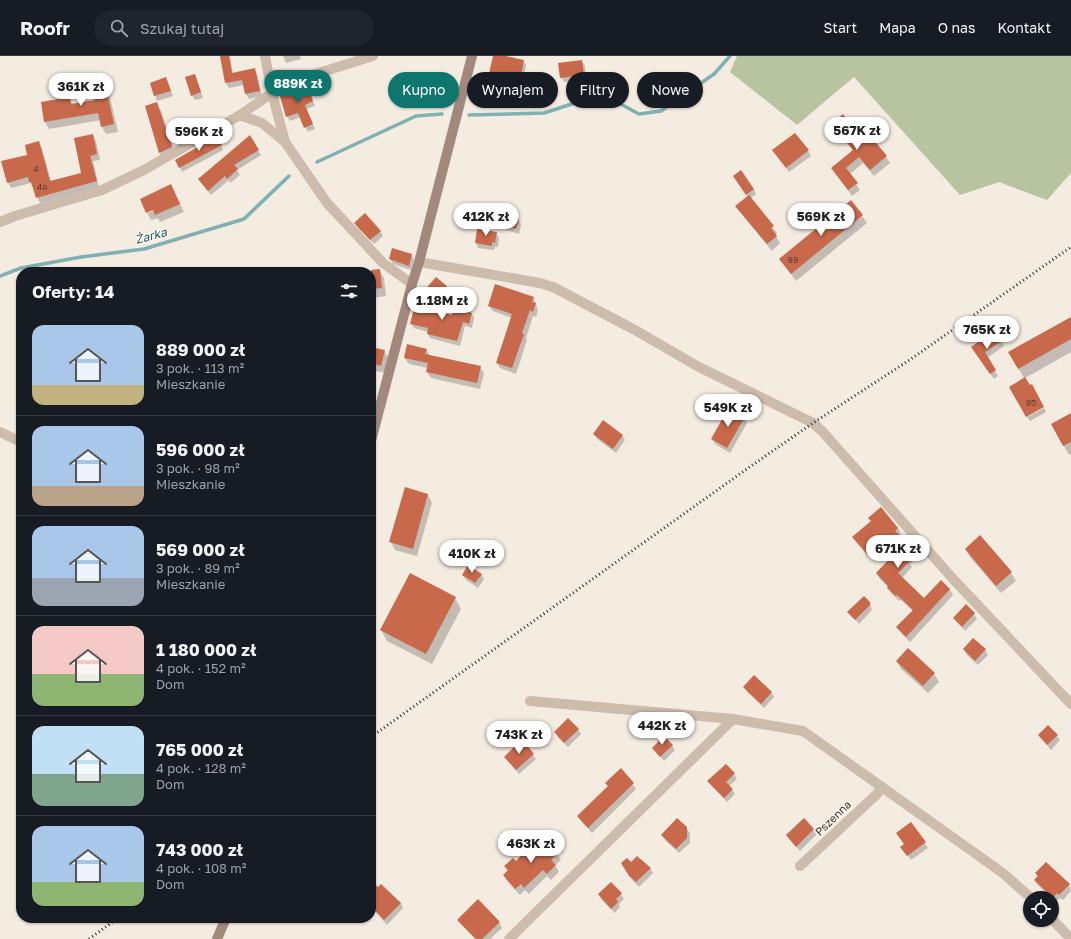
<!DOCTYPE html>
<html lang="pl">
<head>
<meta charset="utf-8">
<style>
	:root { --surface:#171b24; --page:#20242c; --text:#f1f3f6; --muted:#9ea1a6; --line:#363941; --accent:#0f766e }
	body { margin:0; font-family:"Golos Text",sans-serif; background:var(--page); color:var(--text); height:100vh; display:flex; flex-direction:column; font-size:15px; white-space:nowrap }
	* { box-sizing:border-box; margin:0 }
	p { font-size:13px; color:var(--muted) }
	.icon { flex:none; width:22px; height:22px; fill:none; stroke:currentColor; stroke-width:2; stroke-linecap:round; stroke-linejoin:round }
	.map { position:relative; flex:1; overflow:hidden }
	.side { position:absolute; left:16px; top:211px; width:360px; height:656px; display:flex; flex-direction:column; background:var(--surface); border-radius:16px; box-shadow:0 1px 3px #0004 }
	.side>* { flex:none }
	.hud { position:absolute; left:388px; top:16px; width:380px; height:36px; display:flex; gap:8px }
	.tools { position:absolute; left:1023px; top:835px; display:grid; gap:8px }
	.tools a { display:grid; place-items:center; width:36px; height:36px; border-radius:50%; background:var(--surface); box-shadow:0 1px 3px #0004; font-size:20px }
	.price { position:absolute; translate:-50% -34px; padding:0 9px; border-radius:14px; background:#fff; color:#222; font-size:13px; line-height:26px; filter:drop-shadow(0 1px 2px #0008) }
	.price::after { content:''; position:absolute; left:50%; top:24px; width:12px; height:9px; margin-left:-6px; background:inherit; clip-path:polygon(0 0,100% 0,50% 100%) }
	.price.on { background:var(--accent); color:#fff }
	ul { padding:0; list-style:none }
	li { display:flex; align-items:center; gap:12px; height:100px; padding:0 16px }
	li+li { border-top:1px solid var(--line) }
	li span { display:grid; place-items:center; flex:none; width:112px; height:80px; border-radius:12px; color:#555 }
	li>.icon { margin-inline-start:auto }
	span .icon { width:48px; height:48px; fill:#fffc; stroke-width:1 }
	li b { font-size:17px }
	h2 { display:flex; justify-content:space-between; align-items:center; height:48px; padding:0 16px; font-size:17px }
	.pill { padding:0 14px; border-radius:18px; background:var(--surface); box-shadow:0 1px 3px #0004; font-size:14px; line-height:36px }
	.pill.on { background:var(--accent); color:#fff }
	header { display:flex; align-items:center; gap:24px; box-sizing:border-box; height:56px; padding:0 20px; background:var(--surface); border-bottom:1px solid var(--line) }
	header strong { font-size:19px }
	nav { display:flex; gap:22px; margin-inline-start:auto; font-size:14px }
	.search { width:280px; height:36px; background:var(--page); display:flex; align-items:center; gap:10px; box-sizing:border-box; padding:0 14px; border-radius:22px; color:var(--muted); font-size:15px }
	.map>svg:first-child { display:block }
	.green { fill:#b8c4a0 }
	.shadow { fill:#0003 }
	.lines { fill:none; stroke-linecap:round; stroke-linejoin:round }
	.stream { stroke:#7fb0b2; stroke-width:3.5 }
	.building { fill:#c8694b }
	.street { stroke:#cdbbac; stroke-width:10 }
	.secondary { stroke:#a18a7d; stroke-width:10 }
	.rail { stroke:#3b302b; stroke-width:3; stroke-dasharray:1 3; stroke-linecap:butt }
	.labels { text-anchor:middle; stroke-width:3; stroke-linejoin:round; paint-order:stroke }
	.number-label { font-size:9px; fill:#5e3e33 }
	.street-label { font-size:11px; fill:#3b302b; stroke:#fbf5ee }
	.water-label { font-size:12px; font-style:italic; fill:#1f5a5e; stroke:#fbf5ee }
</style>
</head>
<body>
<header>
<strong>Roofr</strong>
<div class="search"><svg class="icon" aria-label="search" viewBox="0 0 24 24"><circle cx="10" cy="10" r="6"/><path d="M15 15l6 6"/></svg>Szukaj tutaj</div>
<nav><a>Start</a><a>Mapa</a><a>O nas</a><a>Kontakt</a></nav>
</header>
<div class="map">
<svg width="1071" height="883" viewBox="0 0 1071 883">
	<rect width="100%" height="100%" fill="#f4ebe1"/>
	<path class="green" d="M 737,0 L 1071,0 L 1071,117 L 1047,144 L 999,126 L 960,139 L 854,21 L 797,69 L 730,16 Z"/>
	<g class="shadow">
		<path d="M 221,0 L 230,0 L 233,18 L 254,13 L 257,18 L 262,40 L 249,43 L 246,38 L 244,29 L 229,32 L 226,27 Z"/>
		<path d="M 283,0 L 300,0 L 301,3 L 286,7 Z"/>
		<path d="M 494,0 L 501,0 L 523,5 L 526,9 L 522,29 L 506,29 L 491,26 L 489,22 Z"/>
		<path d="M 582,5 L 585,10 L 586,24 L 564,26 L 561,21 Z"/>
		<path d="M 195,19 L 203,42 L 195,44 L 192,39 Z"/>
		<path d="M 166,22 L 173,40 L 157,45 L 151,27 Z"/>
		<path d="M 104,25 L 108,32 L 118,76 L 106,78 L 102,71 L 101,64 L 49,73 L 45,66 L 69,42 L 73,49 L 97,45 Z"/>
		<path d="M 307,30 L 315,50 L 306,53 L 315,73 L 308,76 L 301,61 L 290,65 L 287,60 Z"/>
		<path d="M 156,47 L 161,55 L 176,99 L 164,104 L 160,97 L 146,50 Z"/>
		<path d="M 836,66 L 854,73 L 886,101 L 890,107 L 874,120 L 863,107 L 850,118 L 860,134 L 852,140 L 832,112 L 853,95 L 848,88 L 844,82 L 846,80 Z"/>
		<path d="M 93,79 L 96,85 L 100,104 L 93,105 L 99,131 L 40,147 L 31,127 L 11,132 L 8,126 L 39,86 L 42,92 L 51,125 L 82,118 Z"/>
		<path d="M 249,81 L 261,99 L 237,114 L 240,119 L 230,127 L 229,124 L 211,139 L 199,124 Z"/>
		<path d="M 220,86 L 223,94 L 182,116 L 176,104 Z"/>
		<path d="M 808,95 L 811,100 L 789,116 L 777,99 Z"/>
		<path d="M 737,125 L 754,133 L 756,138 L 750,143 L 777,177 L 775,179 L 780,187 L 772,195 L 741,157 L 737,150 L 748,141 Z"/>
		<path d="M 171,129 L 184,156 L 160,166 L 158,162 L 151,164 L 147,157 L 158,153 Z"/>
		<path d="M 851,145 L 867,167 L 796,225 L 780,203 Z"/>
		<path d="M 519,164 L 521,169 L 519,178 L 506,174 L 503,169 Z"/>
		<path d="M 355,167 L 380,175 L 383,180 L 374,188 L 358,172 Z"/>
		<path d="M 496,177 L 499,182 L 498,191 L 495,191 L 494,194 L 478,192 L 476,187 Z"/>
		<path d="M 411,198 L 414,203 L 411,214 L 393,208 L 390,203 Z"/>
		<path d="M 379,214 L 384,222 L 386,240 L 371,242 L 371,216 L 362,216 Z"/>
		<path d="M 446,231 L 449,236 L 436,253 L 431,245 L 429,246 L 431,250 L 422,239 Z"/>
		<path d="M 533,241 L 538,254 L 536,261 L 533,260 L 526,282 L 527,284 L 516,318 L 500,312 L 497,307 L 512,262 L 493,255 L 489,250 Z"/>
		<path d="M 466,251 L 469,257 L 472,258 L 474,262 L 472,272 L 465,270 L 460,290 L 430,282 L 428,278 L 428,276 L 414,272 L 411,267 L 453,260 Z"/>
		<path d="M 1071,262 L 1071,296 L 1025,322 L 1043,351 L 1024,322 L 1010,297 Z"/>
		<path d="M 1002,285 L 1004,290 L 987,302 L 998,320 L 994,323 L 975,296 Z"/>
		<path d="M 371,292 L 384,295 L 389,302 L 386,317 L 371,314 Z"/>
		<path d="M 426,293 L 430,300 L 480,311 L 484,317 L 480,333 L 431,322 L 427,316 L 428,312 L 409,308 L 405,302 Z"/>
		<path d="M 1044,352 L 1046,356 L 1030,365 L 1027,361 Z"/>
		<path d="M 1071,358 L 1071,398 L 1069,399 L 1052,369 Z"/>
		<path d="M 744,362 L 747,367 L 730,397 L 715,388 L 712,383 Z"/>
		<path d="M 594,378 L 622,379 L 625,384 L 616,397 L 597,383 Z"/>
		<path d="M 428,439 L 432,447 L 417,500 L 395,494 L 391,486 Z"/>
		<path d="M 869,463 L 898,472 L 901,478 L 899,480 L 907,487 L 910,493 L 909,494 L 916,503 L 910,508 L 912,511 L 902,522 L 924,543 L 941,525 L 950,534 L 953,539 L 910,586 L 901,577 L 897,571 L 913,555 L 901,544 L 899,545 L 891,537 L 888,531 L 880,523 L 877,517 L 896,498 L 887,490 L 871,503 L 857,487 L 854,481 L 872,466 Z"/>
		<path d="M 966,493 L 1011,517 L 1016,525 L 1001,537 L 970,501 Z"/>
		<path d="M 481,518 L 484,523 L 478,532 L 466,524 L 463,519 Z"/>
		<path d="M 455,542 L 461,553 L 432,608 L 387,585 L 381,574 Z"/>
		<path d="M 869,546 L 872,554 L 859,568 L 849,556 Z"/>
		<path d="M 974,558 L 977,563 L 965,575 L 954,562 Z"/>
		<path d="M 964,594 L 985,594 L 988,599 L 978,609 L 967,599 Z"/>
		<path d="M 897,606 L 934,618 L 939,626 L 928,637 L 901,613 Z"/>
		<path d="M 744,631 L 771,636 L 774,641 L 764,652 L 747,636 Z"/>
		<path d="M 578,673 L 581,678 L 568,691 L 558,681 L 555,676 Z"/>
		<path d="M 1039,679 L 1057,680 L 1060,684 L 1051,694 Z"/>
		<path d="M 522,685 L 536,703 L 519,718 L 505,701 Z"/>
		<path d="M 672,689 L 675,694 L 664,705 L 653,692 Z"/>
		<path d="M 621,714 L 636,733 L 592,777 L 581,765 L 578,760 L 609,731 Z"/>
		<path d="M 734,718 L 737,723 L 729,730 L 735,738 L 727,746 L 712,730 L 709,725 Z"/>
		<path d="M 804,764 L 814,774 L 816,779 L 800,795 L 787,780 Z"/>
		<path d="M 911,768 L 928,792 L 911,804 L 901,791 L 905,788 Z"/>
		<path d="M 686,772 L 690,777 L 690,787 L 679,797 L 666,785 L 663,780 Z"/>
		<path d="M 557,798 L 561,804 L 555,809 L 559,816 L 551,824 L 547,820 L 529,838 L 525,834 L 520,839 L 508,826 L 504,820 L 508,816 L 505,810 L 516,806 Z"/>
		<path d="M 622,807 L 650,812 L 653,817 L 639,831 L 633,825 Z"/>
		<path d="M 1038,820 L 1069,829 L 1071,835 L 1063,844 L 1060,842 L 1056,846 L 1038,829 L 1035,824 Z"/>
		<path d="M 371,830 L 378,832 L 401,847 L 403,852 L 387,869 L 371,851 Z"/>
		<path d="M 621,838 L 624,843 L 619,848 L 620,851 L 615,857 L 602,844 L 599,839 Z"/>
		<path d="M 478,845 L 499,867 L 502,872 L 490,883 L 475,883 L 462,869 L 459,864 Z"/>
	</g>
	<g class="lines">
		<g class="stream">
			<path d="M 469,59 L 544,57 L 578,46 L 590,40 L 613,44 L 639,58 L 661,55 L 714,18 L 730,0"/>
			<path d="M 317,106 L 416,60 L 442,58"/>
			<path d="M 0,220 L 21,212 L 81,201 L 144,193 L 244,163 L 289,120"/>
		</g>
	</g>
	<g class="building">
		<path d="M 220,0 L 229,0 L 232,17 L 255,12 L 260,35 L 245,38 L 242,24 L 225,27 Z"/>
		<path d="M 493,0 L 506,0 L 524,4 L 520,25 L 505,24 L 504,25 L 488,22 Z"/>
		<path d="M 582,4 L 584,19 L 560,22 L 558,7 Z"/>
		<path d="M 195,18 L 201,36 L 191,40 L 185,21 Z"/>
		<path d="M 166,21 L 171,35 L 154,40 L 150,27 Z"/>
		<path d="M 104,23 L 114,68 L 101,71 L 98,57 L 44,66 L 41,46 L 70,41 L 71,48 L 95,44 L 91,27 Z"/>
		<path d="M 307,29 L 313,45 L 305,49 L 313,68 L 304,72 L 298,57 L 286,61 L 280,40 L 288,35 Z"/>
		<path d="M 157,46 L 172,91 L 159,97 L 145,50 Z"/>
		<path d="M 843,58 L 854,72 L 860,67 L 887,100 L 870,114 L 859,101 L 846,112 L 858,127 L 848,134 L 831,112 L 853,94 L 843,82 L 846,79 L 834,66 Z"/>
		<path d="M 795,77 L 809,94 L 786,112 L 772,94 Z"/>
		<path d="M 93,78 L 97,98 L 90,100 L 97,125 L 36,142 L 31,126 L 29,126 L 28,121 L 7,127 L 1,105 L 27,99 L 25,89 L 39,85 L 50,125 L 81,117 L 74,82 Z"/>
		<path d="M 250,79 L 259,94 L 234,109 L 238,113 L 227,123 L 225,120 L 208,135 L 198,123 Z"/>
		<path d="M 218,81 L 222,89 L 179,112 L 175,104 L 210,84 Z"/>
		<path d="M 741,114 L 754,133 L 746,139 L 733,120 Z"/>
		<path d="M 171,128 L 180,148 L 155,159 L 153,154 L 146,157 L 140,143 Z"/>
		<path d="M 749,139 L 774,170 L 771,172 L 777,180 L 767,188 L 735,150 Z"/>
		<path d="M 851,144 L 863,159 L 791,218 L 779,203 Z"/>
		<path d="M 365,157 L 381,175 L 370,184 L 354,167 Z"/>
		<path d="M 505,159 L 519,163 L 516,173 L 502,169 Z"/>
		<path d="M 477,173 L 497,176 L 495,187 L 492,186 L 492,190 L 475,187 Z"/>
		<path d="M 392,192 L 412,198 L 409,210 L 389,203 Z"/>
		<path d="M 380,213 L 382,232 L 371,233 L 371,214 Z"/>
		<path d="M 436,221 L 447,230 L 439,242 L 432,249 L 421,238 Z"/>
		<path d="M 495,228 L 534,241 L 532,246 L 536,247 L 533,256 L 530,254 L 522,277 L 524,278 L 512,312 L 496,307 L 512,258 L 488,250 Z"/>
		<path d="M 455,247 L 467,250 L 466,255 L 472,257 L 469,268 L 463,266 L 457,285 L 427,278 L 428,272 L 410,268 L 415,249 L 452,259 Z"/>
		<path d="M 1071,261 L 1071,283 L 1018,313 L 1008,296 Z"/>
		<path d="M 995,274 L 1002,285 L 985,296 L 996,314 L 990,318 L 971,291 Z"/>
		<path d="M 407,288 L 427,293 L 425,298 L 481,310 L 477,327 L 426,316 L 428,307 L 404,302 Z"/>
		<path d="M 371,291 L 385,294 L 381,310 L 371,307 Z"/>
		<path d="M 1025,321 L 1030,329 L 1032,328 L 1044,351 L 1026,361 L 1009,331 Z"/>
		<path d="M 730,353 L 745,361 L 727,392 L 711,383 L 725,358 L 727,359 Z"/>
		<path d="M 1071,357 L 1071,386 L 1063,390 L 1051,368 Z"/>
		<path d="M 603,364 L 623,379 L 613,393 L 593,378 Z"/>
		<path d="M 405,431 L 428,438 L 413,493 L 389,486 Z"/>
		<path d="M 881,451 L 898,472 L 895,475 L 908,487 L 906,489 L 913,497 L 907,503 L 910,505 L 898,517 L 924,542 L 941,524 L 950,533 L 906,581 L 896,571 L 913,554 L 897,539 L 896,540 L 887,532 L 888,530 L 876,517 L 896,496 L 883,485 L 867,498 L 852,481 L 871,465 L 868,462 Z"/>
		<path d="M 980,479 L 1012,516 L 996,530 L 965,493 Z"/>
		<path d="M 468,509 L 482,518 L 475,527 L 462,519 Z"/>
		<path d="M 410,517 L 456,541 L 426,598 L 380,574 Z"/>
		<path d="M 864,540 L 870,546 L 870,549 L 855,564 L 847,556 Z"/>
		<path d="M 966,548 L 975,557 L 962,571 L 953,562 Z"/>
		<path d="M 973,582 L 986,593 L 975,605 L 963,593 Z"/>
		<path d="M 908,592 L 935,617 L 923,630 L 896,605 Z"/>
		<path d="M 754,619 L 772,636 L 761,648 L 743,631 Z"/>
		<path d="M 568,662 L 579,673 L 564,687 L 554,676 Z"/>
		<path d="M 1048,669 L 1058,679 L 1047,689 L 1038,679 Z"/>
		<path d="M 664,680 L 673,689 L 660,701 L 652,692 Z"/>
		<path d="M 522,683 L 534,698 L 516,714 L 504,701 Z"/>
		<path d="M 726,708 L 735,717 L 726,726 L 733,733 L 724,742 L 707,725 Z"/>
		<path d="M 621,712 L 634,727 L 588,772 L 577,760 L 608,730 L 605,727 Z"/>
		<path d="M 677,762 L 687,771 L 687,782 L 676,793 L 661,779 Z"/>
		<path d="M 804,762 L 814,773 L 796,791 L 786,779 Z"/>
		<path d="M 911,766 L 926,786 L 907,800 L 900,791 L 904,788 L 896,777 Z"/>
		<path d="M 540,779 L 558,797 L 551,804 L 556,809 L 547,818 L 543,814 L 524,832 L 521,828 L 515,833 L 503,819 L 508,814 L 504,810 L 513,802 L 516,805 Z"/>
		<path d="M 637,800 L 651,812 L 636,826 L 629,820 L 621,807 L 627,802 L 631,806 Z"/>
		<path d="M 1046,806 L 1070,828 L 1059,839 L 1057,837 L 1053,842 L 1034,824 L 1038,820 L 1035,817 Z"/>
		<path d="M 371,824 L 378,831 L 381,828 L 401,847 L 384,864 L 371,850 Z"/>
		<path d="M 611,826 L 622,837 L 616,843 L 618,846 L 611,853 L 598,838 Z"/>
		<path d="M 478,843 L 500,866 L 482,883 L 476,883 L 457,864 Z"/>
	</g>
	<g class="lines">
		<g class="street">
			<path d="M 265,0 L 272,37 L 285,86"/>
			<path d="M 240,59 L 262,67 L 285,86 L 327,147 L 383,207 L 412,228"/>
			<path d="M 0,166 L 15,160 L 102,134 L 144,114 L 240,59 L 272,37 L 293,25 L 373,0"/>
			<path d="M 419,206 L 540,227 L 553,231 L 635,274 L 697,310 L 813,367 L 822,375 L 955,525 L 1071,648"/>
			<path d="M 0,376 L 21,386"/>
			<path d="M 530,645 L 733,663 L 803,675 L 979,800 L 1004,818 L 1031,842"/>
			<path d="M 800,810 L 877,738 L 881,730"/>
			<path d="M 1052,863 L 1071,883"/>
			<path d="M 509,883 L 733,663"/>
		</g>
		<g class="secondary">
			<path d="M 371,385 L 412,228 L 419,206 L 472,0"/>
			<path d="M 217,883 L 226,862"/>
		</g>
		<g class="rail">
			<path d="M 371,681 L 751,410 L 813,367 L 911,303 L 1071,191"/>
			<path d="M 89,883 L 118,862"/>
		</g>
	</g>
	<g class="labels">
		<g class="number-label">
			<text x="36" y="116">4</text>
			<text x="42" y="134">4a</text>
			<text x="793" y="207">99</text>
			<text x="1031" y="350">95</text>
		</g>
		<g class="street-label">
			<text transform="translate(833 762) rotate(-44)" y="4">Pszenna</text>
		</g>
		<g class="water-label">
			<text transform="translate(151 180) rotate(-15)" y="4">Żarka</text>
		</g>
	</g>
</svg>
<div class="tools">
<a><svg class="icon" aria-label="locate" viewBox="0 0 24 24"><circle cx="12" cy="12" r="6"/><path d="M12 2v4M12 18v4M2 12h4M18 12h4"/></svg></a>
</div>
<b class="price on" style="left:298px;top:48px">889K zł</b>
<b class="price" style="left:81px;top:51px">361K zł</b>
<b class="price" style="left:857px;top:95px">567K zł</b>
<b class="price" style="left:199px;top:96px">596K zł</b>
<b class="price" style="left:486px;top:181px">412K zł</b>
<b class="price" style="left:821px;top:181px">569K zł</b>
<b class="price" style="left:442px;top:265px">1.18M zł</b>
<b class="price" style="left:987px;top:294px">765K zł</b>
<b class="price" style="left:728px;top:372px">549K zł</b>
<b class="price" style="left:898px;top:513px">671K zł</b>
<b class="price" style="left:472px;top:518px">410K zł</b>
<b class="price" style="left:662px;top:690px">442K zł</b>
<b class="price" style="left:519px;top:699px">743K zł</b>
<b class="price" style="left:531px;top:808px">463K zł</b>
<div class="hud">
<a class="pill on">Kupno</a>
<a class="pill">Wynajem</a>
<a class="pill">Filtry</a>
<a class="pill">Nowe</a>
</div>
<section class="side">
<h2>Oferty: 14<svg class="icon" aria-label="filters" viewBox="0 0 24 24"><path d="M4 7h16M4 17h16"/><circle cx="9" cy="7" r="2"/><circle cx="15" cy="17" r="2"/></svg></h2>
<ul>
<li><span style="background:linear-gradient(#a9c7e8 75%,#c2b280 0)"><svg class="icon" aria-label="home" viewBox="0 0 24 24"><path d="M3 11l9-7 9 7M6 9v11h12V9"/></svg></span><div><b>889 000 zł</b><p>3 pok. · 113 m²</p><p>Mieszkanie</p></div></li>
<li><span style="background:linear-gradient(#a9c7e8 75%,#b9a48a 0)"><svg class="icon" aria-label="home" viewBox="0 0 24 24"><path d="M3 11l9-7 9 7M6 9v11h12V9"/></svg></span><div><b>596 000 zł</b><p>3 pok. · 98 m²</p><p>Mieszkanie</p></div></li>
<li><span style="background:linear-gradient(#a9c7e8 65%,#9aa5b1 0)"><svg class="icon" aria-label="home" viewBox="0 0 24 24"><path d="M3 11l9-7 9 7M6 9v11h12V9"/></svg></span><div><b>569 000 zł</b><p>3 pok. · 89 m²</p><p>Mieszkanie</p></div></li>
<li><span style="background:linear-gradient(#f6c9c9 60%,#8fb573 0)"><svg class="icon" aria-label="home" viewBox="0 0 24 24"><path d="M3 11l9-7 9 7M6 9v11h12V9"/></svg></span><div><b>1 180 000 zł</b><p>4 pok. · 152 m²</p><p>Dom</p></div></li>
<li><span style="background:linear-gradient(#bfe0f5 60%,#7fa58c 0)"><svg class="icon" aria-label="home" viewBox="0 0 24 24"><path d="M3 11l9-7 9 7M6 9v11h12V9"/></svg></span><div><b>765 000 zł</b><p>4 pok. · 128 m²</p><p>Dom</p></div></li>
<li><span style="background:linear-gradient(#a9c7e8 70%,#8fb573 0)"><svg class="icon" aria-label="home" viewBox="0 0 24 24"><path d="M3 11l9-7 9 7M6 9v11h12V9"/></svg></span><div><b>743 000 zł</b><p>4 pok. · 108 m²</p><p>Dom</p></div></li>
</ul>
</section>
</div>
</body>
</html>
